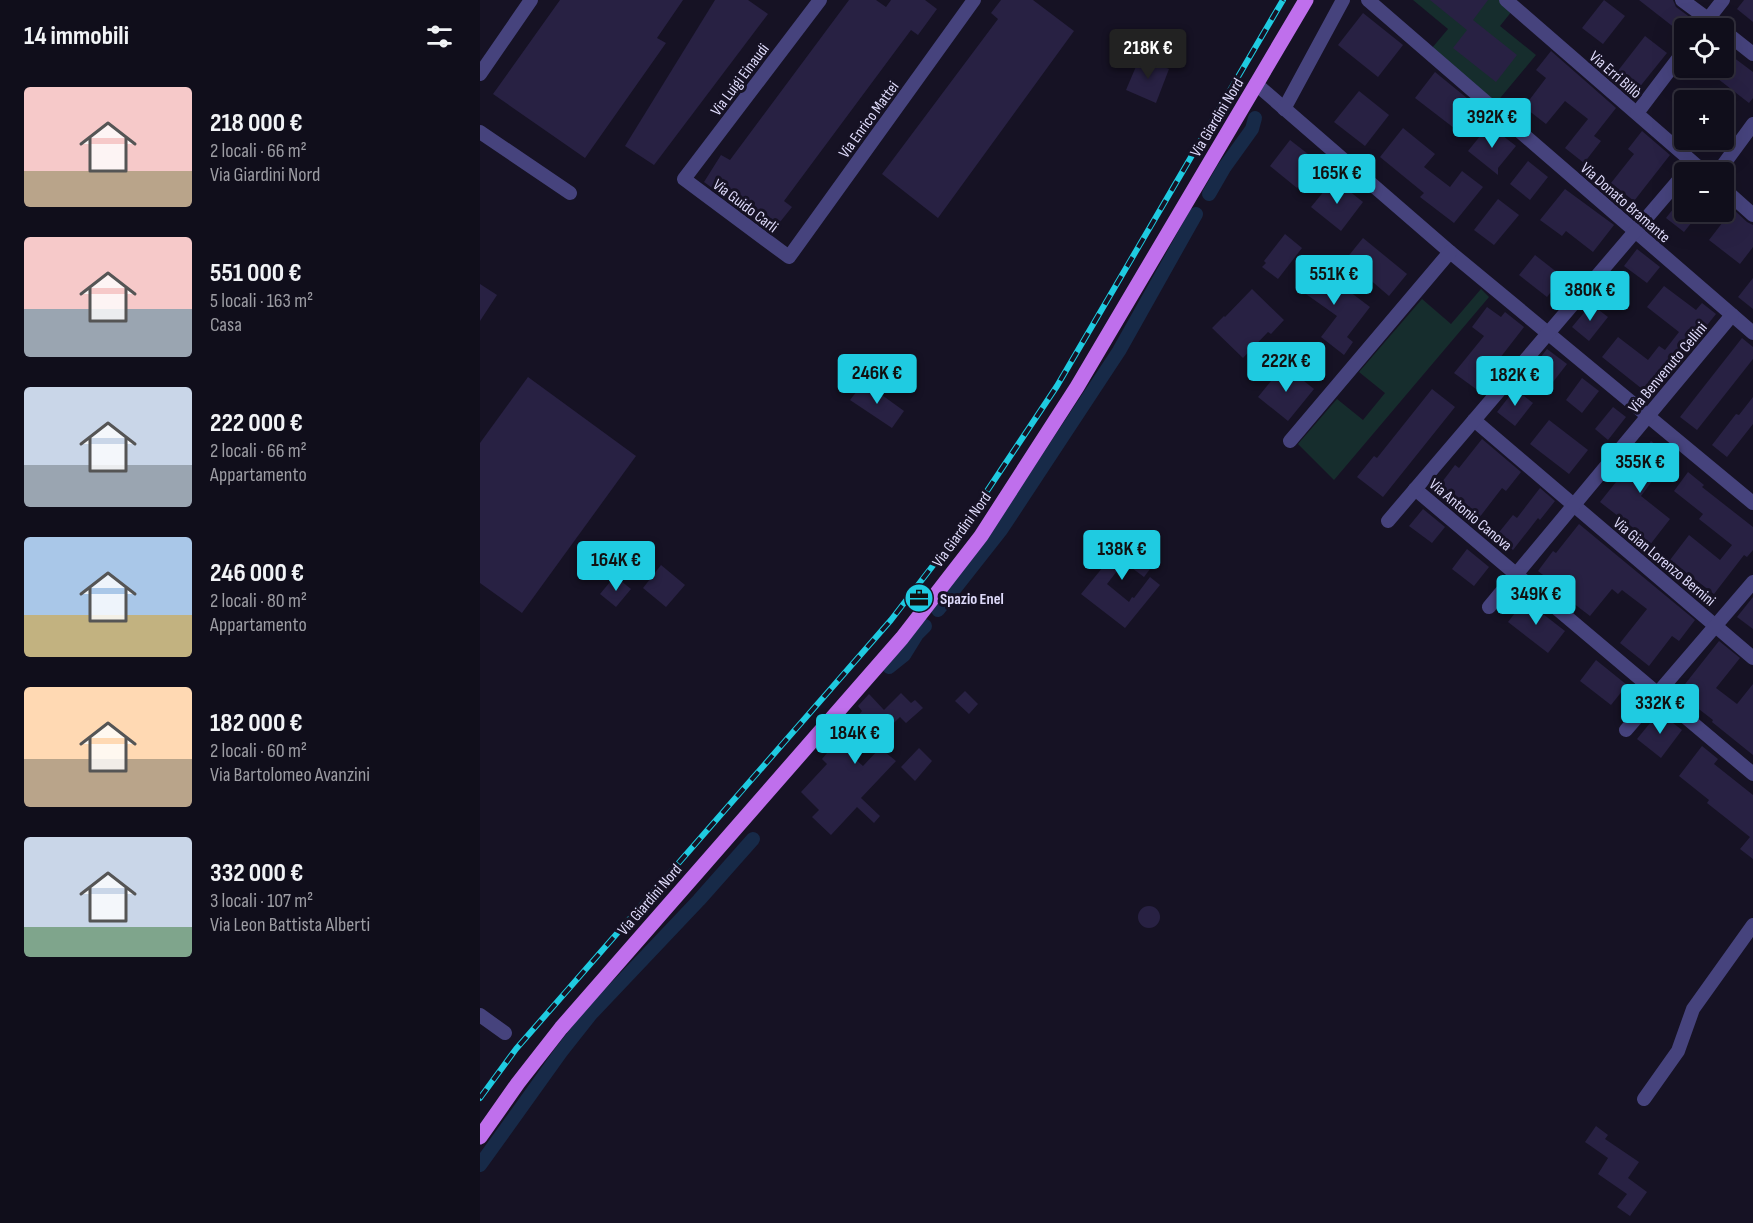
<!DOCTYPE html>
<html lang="it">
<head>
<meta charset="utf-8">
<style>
	:root { --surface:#100e1b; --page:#191724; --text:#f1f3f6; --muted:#9c9ca3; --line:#302e3a; --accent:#1fcbe1 }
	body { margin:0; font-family:"Sofia Sans Condensed",sans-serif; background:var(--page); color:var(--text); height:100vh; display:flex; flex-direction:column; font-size:22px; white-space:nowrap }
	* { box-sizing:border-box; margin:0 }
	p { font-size:20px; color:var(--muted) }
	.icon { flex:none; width:33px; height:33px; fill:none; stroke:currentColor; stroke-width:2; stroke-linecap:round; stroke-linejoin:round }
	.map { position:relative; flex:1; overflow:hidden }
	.drawer { display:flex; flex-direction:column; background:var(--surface); width:480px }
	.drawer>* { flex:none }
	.buttons { position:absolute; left:1194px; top:18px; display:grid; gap:12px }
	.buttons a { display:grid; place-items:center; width:60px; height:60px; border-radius:6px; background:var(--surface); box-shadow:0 6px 24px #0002,0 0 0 2px var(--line); font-size:30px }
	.price { position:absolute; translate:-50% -51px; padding:0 14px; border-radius:6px; background:var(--accent); color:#111; font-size:20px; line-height:39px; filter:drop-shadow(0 2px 3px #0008) }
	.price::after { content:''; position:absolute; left:50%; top:36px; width:18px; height:14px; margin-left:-9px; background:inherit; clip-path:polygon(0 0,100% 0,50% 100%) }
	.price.selected { background:#222; color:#fff }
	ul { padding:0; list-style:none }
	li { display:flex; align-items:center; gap:18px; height:150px; padding:0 24px }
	li span { display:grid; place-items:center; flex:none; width:168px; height:120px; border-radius:6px; color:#555 }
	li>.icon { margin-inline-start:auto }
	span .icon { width:72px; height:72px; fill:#fffc; stroke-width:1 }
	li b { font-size:26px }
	h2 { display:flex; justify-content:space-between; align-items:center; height:72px; padding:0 24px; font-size:26px }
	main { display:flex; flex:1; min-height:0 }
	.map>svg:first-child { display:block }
	.green { fill:#162d2d }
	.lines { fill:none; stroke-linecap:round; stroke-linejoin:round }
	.canal { stroke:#172a48; stroke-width:14 }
	.building { fill:#282143 }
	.minor { stroke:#46437d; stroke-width:14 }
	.major { stroke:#bf6fec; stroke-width:15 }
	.rail-casing { stroke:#1fcbe1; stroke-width:6 }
	.rail { stroke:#161224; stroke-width:4; stroke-dasharray:11; stroke-linecap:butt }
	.labels { text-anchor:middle; stroke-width:6; stroke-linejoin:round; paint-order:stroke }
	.street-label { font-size:16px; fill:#dedafa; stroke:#161224 }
	.poi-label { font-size:16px; font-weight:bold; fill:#dedafa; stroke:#161224; text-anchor:start }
</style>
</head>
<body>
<main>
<section class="drawer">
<h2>14 immobili<svg class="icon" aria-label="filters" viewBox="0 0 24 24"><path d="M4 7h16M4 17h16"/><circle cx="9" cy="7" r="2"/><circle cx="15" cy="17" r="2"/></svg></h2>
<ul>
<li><span style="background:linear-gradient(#f6c9c9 70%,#b9a48a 0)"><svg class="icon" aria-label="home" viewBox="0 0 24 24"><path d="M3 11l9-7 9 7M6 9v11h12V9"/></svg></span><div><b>218 000 €</b><p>2 locali · 66 m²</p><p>Via Giardini Nord</p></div></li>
<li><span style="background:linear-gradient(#f6c9c9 60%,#9aa5b1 0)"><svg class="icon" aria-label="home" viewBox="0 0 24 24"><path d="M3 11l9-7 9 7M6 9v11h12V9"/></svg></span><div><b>551 000 €</b><p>5 locali · 163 m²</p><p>Casa</p></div></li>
<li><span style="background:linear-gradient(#c9d6e8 65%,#9aa5b1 0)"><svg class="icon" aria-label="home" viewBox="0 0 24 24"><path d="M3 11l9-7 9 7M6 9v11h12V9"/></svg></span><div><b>222 000 €</b><p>2 locali · 66 m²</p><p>Appartamento</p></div></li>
<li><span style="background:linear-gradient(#a9c7e8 65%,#c2b280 0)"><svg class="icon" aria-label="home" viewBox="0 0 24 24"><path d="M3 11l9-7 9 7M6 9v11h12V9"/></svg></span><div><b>246 000 €</b><p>2 locali · 80 m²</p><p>Appartamento</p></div></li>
<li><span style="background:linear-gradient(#ffd9b3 60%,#b9a48a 0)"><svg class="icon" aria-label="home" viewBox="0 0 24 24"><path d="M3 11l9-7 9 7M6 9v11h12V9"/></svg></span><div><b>182 000 €</b><p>2 locali · 60 m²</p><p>Via Bartolomeo Avanzini</p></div></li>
<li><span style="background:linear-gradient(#c9d6e8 75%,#7fa58c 0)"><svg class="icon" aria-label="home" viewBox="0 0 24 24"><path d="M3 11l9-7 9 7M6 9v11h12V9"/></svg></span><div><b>332 000 €</b><p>3 locali · 107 m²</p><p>Via Leon Battista Alberti</p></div></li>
</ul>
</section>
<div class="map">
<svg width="1273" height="1223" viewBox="0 0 1273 1223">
	<rect width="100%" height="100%" fill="#161224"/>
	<g class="green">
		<path d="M 933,0 L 1019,0 L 1032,11 L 1020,26 L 1056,55 L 1016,103 L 952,48 L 968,29 Z"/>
		<path d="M 1001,289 L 1009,297 L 854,480 L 818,444 L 857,399 L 883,420 L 905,393 L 879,372 L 942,299 L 971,324 Z"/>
	</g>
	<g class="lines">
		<g class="canal">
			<path d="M 729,194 L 744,168 L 772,129 L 775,118"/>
			<path d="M 458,610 L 521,530 L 639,351 L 716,214"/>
			<path d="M 409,667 L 424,655 L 437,634 L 445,626"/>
			<path d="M 0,1165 L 81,1052 L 111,1014 L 219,900 L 273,839"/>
		</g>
	</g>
	<g class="building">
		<path d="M 80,0 L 203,0 L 177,38 L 186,43 L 105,158 L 13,94 Z"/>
		<path d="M 235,0 L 268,0 L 288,14 L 174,165 L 145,146 Z"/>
		<path d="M 369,0 L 396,0 L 406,7 L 411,0 L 445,0 L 457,9 L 438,35 L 431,30 L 304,201 L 312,207 L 292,232 L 224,182 L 241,155 L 250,160 Z"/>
		<path d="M 521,0 L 553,0 L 594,31 L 458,218 L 402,174 L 518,19 L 511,13 Z"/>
		<path d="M 950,0 L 1008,0 L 993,20 L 1037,55 L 1016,82 L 973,48 L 987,30 Z"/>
		<path d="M 1124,0 L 1145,16 L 1123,44 L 1102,28 Z"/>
		<path d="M 1159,0 L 1193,0 L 1196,7 L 1211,18 L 1200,32 Z"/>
		<path d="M 1264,0 L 1273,0 L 1273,22 L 1257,9 Z"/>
		<path d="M 883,13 L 923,45 L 898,77 L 858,45 Z"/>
		<path d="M 1165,36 L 1187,53 L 1158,89 L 1137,72 Z"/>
		<path d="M 1071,51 L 1136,108 L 1114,136 L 1121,141 L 1104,163 L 1085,148 L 1108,119 L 1085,101 L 1066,124 L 1044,107 L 1066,78 L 1056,70 Z"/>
		<path d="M 1249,54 L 1273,72 L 1273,98 L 1269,103 L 1233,75 L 1239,68 L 1244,68 L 1244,61 Z"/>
		<path d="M 660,57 L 689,69 L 676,103 L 646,90 Z"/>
		<path d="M 955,72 L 993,103 L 974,128 L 935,98 Z"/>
		<path d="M 879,91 L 909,115 L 885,146 L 854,122 Z"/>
		<path d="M 1009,125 L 1036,146 L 1018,168 L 1018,175 L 988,151 Z"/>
		<path d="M 923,128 L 955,154 L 944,167 L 970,187 L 982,171 L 1003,187 L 974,223 L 940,197 L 944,193 L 900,157 Z"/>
		<path d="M 1162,131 L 1190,155 L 1154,201 L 1131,183 L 1154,154 L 1148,149 Z"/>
		<path d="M 810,140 L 837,161 L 817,188 L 790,166 Z"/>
		<path d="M 1048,161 L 1068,177 L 1050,200 L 1030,184 Z"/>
		<path d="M 854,179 L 883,202 L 861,231 L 831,207 Z"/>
		<path d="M 1085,189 L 1134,225 L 1113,252 L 1086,231 L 1082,236 L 1060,220 Z"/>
		<path d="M 1204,195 L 1204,212 L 1220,212 L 1204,232 L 1186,218 Z"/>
		<path d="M 1018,199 L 1039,215 L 1014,245 L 994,230 Z"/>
		<path d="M 1253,209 L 1267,222 L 1273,225 L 1273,247 L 1260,264 L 1229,240 Z"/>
		<path d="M 805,234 L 822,248 L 798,279 L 782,267 L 786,263 L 784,261 Z"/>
		<path d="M 883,238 L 927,274 L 909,296 L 866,259 Z"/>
		<path d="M 1157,249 L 1180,267 L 1167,283 L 1144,266 Z"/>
		<path d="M 1055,255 L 1083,277 L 1067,297 L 1039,275 Z"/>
		<path d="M 833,264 L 890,307 L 867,337 L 873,342 L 864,355 L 841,337 L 857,316 L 816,287 Z"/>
		<path d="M 1273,278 L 1273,309 L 1258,297 Z"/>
		<path d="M 0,284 L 17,295 L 0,321 Z"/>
		<path d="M 1184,286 L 1216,310 L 1222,303 L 1236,314 L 1171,396 L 1122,357 L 1138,337 L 1168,360 L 1179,346 L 1185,350 L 1199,332 L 1167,307 Z"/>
		<path d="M 772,289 L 804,320 L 791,334 L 788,332 L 763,358 L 732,328 L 744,316 L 745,317 Z"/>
		<path d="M 1111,304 L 1128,317 L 1109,341 L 1092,327 Z"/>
		<path d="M 1007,307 L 1021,317 L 1025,312 L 1044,327 L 996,389 L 974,373 L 1004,336 L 992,327 Z"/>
		<path d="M 1262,338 L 1273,347 L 1273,359 L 1217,430 L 1200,417 Z"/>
		<path d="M 1067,349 L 1087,364 L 1073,382 L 1053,367 Z"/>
		<path d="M 804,365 L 834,389 L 808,421 L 778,397 Z"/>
		<path d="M 48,377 L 156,456 L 42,613 L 0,583 L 0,443 Z"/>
		<path d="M 1102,378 L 1119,391 L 1102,413 L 1086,400 Z"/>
		<path d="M 384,382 L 424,411 L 412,428 L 370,400 Z"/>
		<path d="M 952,389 L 975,407 L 903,497 L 877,477 L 894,456 L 897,458 Z"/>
		<path d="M 1035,389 L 1053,403 L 1035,426 L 1017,412 Z"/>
		<path d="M 1273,397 L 1273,424 L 1247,457 L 1232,445 L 1256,414 L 1259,415 Z"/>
		<path d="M 1133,407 L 1146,417 L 1128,440 L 1115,429 Z"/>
		<path d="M 1069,420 L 1108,450 L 1089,474 L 1050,444 Z"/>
		<path d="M 1002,439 L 1041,472 L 1026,491 L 1022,488 L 999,518 L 959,486 L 975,465 L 979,468 Z"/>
		<path d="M 1171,441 L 1194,459 L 1176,482 L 1173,480 L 1161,496 L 1190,519 L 1169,546 L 1153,533 L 1156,530 L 1120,502 L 1140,477 L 1142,479 Z"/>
		<path d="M 1208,472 L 1224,485 L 1222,487 L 1273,527 L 1273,550 L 1267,557 L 1264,555 L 1234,594 L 1190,560 L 1209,535 L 1240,560 L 1252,545 L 1219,519 L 1223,514 L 1194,491 Z"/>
		<path d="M 1060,488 L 1075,501 L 1060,520 L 1058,518 L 1033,550 L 1016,536 L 1033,515 L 1037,518 Z"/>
		<path d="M 943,509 L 965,527 L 952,543 L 929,526 Z"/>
		<path d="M 1099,524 L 1215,620 L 1199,641 L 1192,636 L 1169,666 L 1140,643 L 1167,609 L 1142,590 L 1138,594 L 1132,589 L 1110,616 L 1093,603 L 1095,600 L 1058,571 L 1073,551 L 1076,553 Z"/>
		<path d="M 647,533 L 679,557 L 664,577 L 644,562 L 627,584 L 649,602 L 652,597 L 654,598 L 670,577 L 680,585 L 645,628 L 601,594 L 623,567 L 617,563 L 628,549 L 632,552 Z"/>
		<path d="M 987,549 L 1009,567 L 994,586 L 972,569 Z"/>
		<path d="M 181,565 L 205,585 L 186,607 L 163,588 Z"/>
		<path d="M 135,576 L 151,589 L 136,607 L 120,594 Z"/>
		<path d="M 1273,597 L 1273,629 L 1257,617 Z"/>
		<path d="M 1045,600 L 1085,631 L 1068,653 L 1028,622 Z"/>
		<path d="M 1239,641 L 1260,658 L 1236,688 L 1257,704 L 1273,684 L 1273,755 L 1232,722 L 1233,720 L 1198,693 Z"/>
		<path d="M 1116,660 L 1147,685 L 1131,705 L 1100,681 Z"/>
		<path d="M 485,691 L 498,704 L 489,714 L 475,701 Z"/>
		<path d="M 421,693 L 431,703 L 435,700 L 443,708 L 426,723 L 420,717 L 392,744 L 382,733 L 366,751 L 383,766 L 400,748 L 416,761 L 381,798 L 400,816 L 394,823 L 377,807 L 351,835 L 332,817 L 339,810 L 321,792 L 347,764 L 342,759 L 382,711 L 378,706 L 389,694 L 404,710 Z"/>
		<path d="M 1179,712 L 1202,730 L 1181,758 L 1157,739 Z"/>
		<path d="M 1222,746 L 1238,759 L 1234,764 L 1273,795 L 1273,859 L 1260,849 L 1270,837 L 1227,803 L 1229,800 L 1199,776 Z"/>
		<path d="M 439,748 L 452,761 L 435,781 L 421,767 Z"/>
		<circle cx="669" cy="917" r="11"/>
		<path d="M 1116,1126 L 1128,1135 L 1125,1139 L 1159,1162 L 1148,1178 L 1167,1192 L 1150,1216 L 1137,1207 L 1147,1194 L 1118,1174 L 1128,1158 L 1105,1142 Z"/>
	</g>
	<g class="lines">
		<g class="minor">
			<path d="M 340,0 L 204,179 L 309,257 L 494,0"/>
			<path d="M 888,0 L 1273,333"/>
			<path d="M 1026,0 L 1224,172"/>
			<path d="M 1202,0 L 1240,28"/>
			<path d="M 1221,28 L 1243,0"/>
			<path d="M 1244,31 L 1273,54"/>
			<path d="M 0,74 L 51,0"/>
			<path d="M 776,84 L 970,252 L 1273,503"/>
			<path d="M 804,109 L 863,0"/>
			<path d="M 1157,113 L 1204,51"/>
			<path d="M 0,132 L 90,193"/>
			<path d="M 1238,172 L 1273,124"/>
			<path d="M 1244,189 L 1273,215"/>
			<path d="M 994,420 L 1273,658"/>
			<path d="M 810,441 L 970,252"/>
			<path d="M 935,489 L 1273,774"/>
			<path d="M 908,521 L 1204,174"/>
			<path d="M 1009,607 L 1252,315"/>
			<path d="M 1146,730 L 1273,582"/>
			<path d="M 0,1015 L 25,1033"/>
			<path d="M 1164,1099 L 1198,1051 L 1213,1009 L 1273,925"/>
		</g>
		<path class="major" d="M 0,1137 L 38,1083 L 81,1028 L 422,638 L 501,536 L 597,387 L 826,0"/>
		<g class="rail-casing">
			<path id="rail" d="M 0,1098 L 36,1049 L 411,620 L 485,524 L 577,386 L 803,0"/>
		</g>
		<use href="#rail" class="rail"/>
	</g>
	<defs>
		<g id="office-disc" transform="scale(1.5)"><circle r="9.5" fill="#1fcbe1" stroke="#161224"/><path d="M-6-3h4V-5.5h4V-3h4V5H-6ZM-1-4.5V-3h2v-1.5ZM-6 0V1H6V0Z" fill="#111"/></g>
	</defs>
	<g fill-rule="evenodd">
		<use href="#office-disc" x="439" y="598"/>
	</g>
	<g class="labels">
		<g class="street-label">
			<text transform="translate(1136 74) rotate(41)" y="6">Via Erri Billò</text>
			<text transform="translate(259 79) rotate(-53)" y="6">Via Luigi Einaudi</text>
			<text transform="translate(736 117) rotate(-59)" y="6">Via Giardini Nord</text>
			<text transform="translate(388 119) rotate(-54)" y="6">Via Enrico Mattei</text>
			<text transform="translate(1146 202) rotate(41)" y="6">Via Donato Bramante</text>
			<text transform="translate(266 205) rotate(37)" y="6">Via Guido Carli</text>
			<text transform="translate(1187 367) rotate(-50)" y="6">Via Benvenuto Cellini</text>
			<text transform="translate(991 514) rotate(40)" y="6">Via Antonio Canova</text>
			<text transform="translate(481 529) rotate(-54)" y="6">Via Giardini Nord</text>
			<text transform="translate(1185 561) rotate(40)" y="6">Via Gian Lorenzo Bernini</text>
			<text transform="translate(169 899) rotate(-49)" y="6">Via Giardini Nord</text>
		</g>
		<g class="poi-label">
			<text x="460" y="604">Spazio Enel</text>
		</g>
	</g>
</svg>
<div class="buttons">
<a><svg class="icon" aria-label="locate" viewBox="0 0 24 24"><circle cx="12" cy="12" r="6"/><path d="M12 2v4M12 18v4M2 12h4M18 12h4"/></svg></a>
<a>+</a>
<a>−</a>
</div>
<b class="price selected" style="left:668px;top:80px">218K €</b>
<b class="price" style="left:1012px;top:149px">392K €</b>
<b class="price" style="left:857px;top:205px">165K €</b>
<b class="price" style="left:854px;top:306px">551K €</b>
<b class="price" style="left:1110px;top:322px">380K €</b>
<b class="price" style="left:806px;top:393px">222K €</b>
<b class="price" style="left:397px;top:405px">246K €</b>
<b class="price" style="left:1035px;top:407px">182K €</b>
<b class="price" style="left:1160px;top:494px">355K €</b>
<b class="price" style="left:642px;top:581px">138K €</b>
<b class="price" style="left:136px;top:592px">164K €</b>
<b class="price" style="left:1056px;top:626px">349K €</b>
<b class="price" style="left:1180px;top:735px">332K €</b>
<b class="price" style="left:375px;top:765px">184K €</b>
</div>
</main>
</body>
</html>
